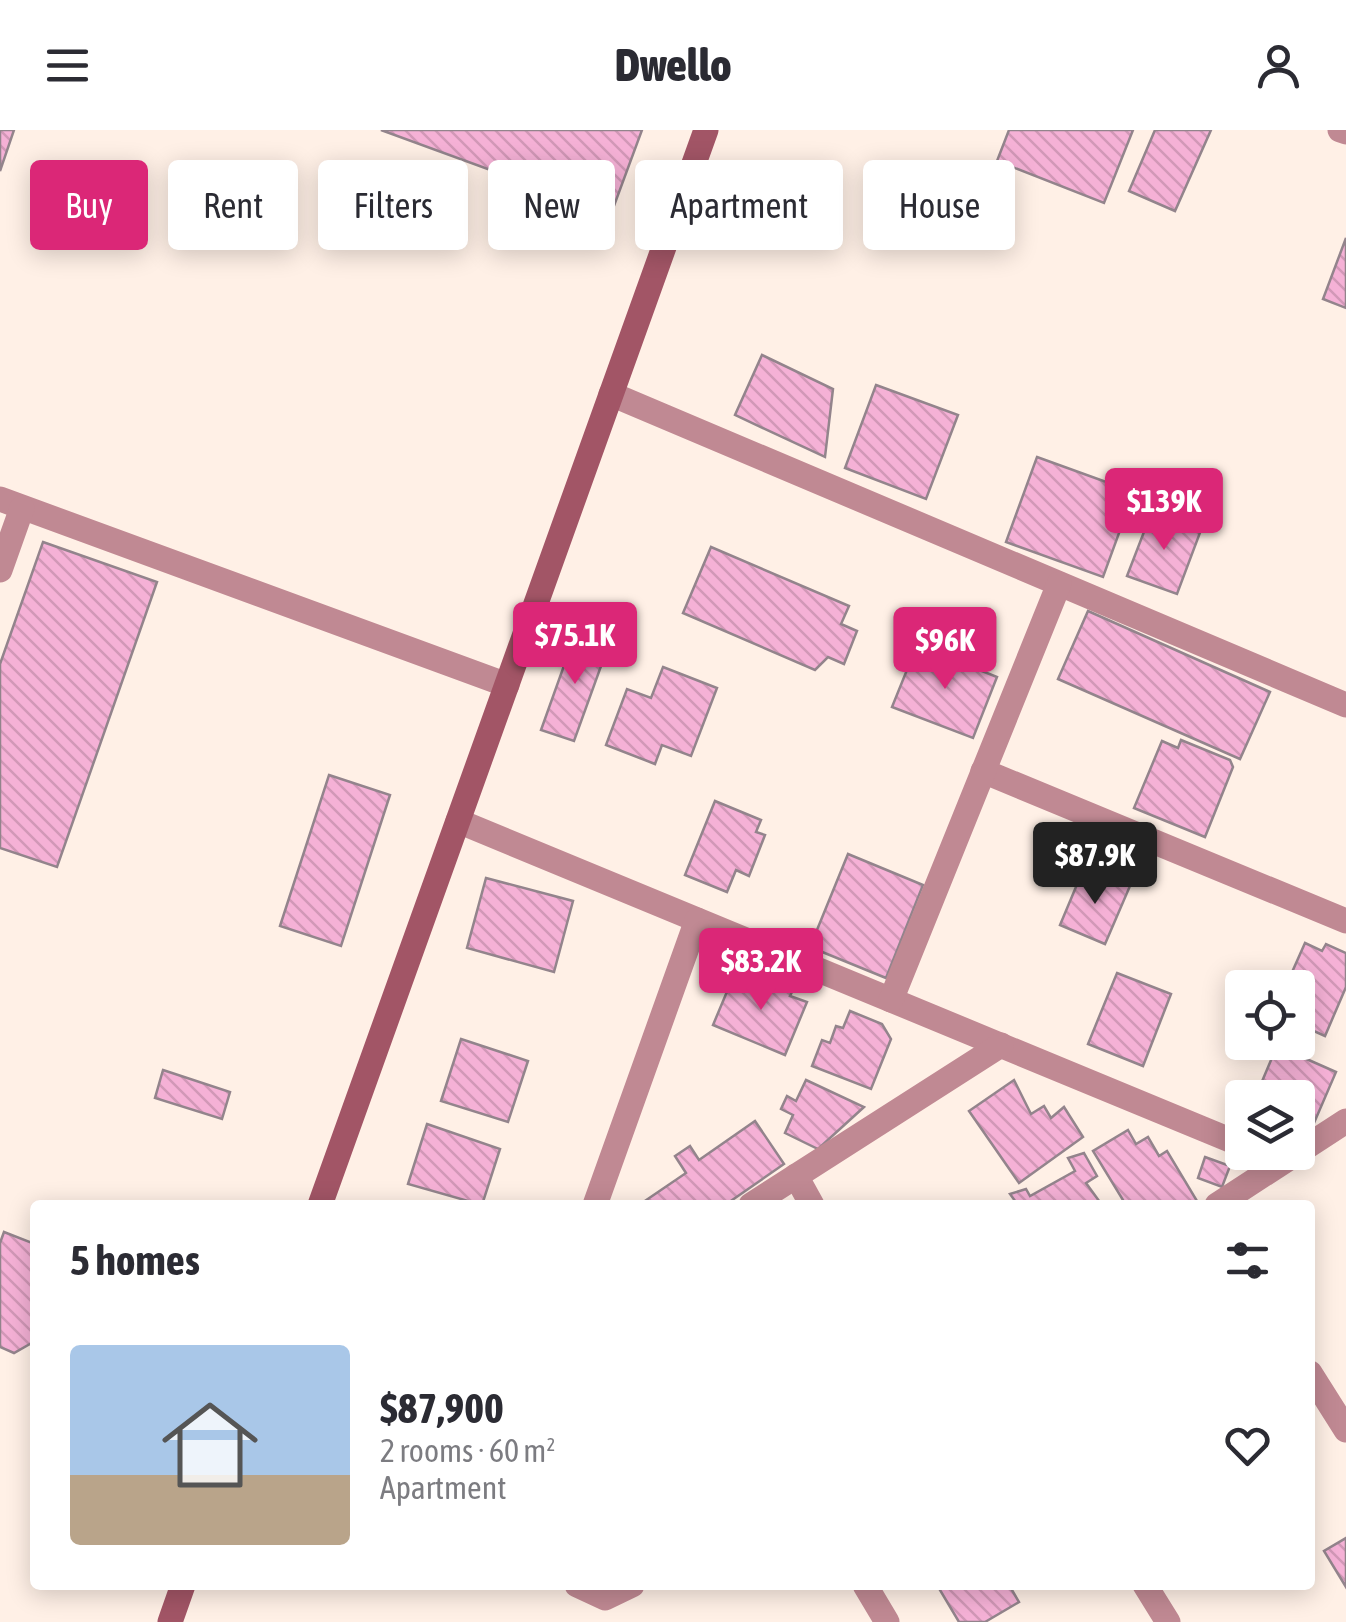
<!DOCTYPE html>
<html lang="en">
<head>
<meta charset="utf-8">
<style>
	:root { --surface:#fff; --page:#f7f7f7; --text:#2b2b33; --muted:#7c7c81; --line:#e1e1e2; --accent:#db2777 }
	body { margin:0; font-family:"Asap Condensed",sans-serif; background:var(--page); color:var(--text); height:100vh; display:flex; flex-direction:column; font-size:38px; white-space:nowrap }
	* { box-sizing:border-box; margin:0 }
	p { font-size:32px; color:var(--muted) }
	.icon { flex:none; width:55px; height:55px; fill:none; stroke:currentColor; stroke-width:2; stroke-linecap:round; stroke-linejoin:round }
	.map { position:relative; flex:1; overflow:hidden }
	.details { position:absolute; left:30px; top:1070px; width:1285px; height:390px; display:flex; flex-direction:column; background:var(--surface); border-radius:10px; box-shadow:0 5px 25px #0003 }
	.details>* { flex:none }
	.hud { position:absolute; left:30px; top:30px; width:1288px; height:90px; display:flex; gap:20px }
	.controls { position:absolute; left:1225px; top:840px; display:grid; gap:20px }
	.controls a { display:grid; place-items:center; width:90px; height:90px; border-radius:10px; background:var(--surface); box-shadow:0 5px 25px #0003; font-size:50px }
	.price { position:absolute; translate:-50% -85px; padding:0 22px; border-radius:10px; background:var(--accent); color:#fff; font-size:32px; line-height:65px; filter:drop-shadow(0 2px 5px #0008) }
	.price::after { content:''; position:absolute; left:50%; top:60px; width:30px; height:22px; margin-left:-15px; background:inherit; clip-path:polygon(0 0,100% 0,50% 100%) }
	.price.selected { background:#222; color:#fff }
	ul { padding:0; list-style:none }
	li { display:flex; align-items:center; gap:30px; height:250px; padding:0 40px }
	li+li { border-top:2px solid var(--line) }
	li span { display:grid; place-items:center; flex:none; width:280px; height:200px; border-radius:10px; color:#555 }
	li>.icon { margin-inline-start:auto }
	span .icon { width:120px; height:120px; fill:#fffc; stroke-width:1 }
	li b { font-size:42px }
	h2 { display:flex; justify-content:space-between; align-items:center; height:120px; padding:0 40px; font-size:42px }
	.chip { padding:0 35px; border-radius:10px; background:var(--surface); box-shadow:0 5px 25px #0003; font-size:35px; line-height:90px }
	.chip.selected { background:var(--accent); color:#fff }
	header { display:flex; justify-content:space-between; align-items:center; height:130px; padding:0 40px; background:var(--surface); font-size:45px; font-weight:800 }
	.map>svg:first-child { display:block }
	.building { fill:url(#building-back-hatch); stroke:#93848c; stroke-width:2.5 }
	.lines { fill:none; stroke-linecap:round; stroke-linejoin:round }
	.street { stroke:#c08993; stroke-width:25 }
	.secondary { stroke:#a25566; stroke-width:25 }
</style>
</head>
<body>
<header><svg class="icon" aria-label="menu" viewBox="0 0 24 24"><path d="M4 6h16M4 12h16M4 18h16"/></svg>Dwello<svg class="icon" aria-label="person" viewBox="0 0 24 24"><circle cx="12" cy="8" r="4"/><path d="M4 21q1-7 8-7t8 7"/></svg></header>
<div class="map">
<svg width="1346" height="1492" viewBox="0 0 1346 1492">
	<defs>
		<pattern id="building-back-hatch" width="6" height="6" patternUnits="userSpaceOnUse" patternTransform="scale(2.5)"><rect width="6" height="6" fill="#f5b1d6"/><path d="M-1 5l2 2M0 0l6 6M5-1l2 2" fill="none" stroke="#d298b7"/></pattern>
	</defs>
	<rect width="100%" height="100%" fill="#fff0e6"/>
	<g class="building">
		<path d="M 0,0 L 14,0 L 0,41 Z"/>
		<path d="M 381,0 L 642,0 L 611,84 Z"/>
		<path d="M 1009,0 L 1133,0 L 1104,73 L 997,31 Z"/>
		<path d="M 1155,0 L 1211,0 L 1175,81 L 1129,61 Z"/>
		<path d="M 1346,108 L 1346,178 L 1323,169 Z"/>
		<path d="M 762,225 L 833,259 L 825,327 L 735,285 Z"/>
		<path d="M 876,255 L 958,285 L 926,369 L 845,338 Z"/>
		<path d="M 1037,327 L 1134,362 L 1103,447 L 1006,412 Z"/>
		<path d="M 1152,381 L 1201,400 L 1177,464 L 1127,446 Z"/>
		<path d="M 43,412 L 157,452 L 57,737 L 0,718 L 0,534 Z"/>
		<path d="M 711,417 L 849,476 L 841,494 L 857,501 L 844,534 L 828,527 L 815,540 L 683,483 Z"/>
		<path d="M 1088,481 L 1270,562 L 1240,629 L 1058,549 Z"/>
		<path d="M 576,502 L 609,514 L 574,611 L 541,600 Z"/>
		<path d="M 917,515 L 997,547 L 973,608 L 892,577 Z"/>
		<path d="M 663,537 L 717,558 L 691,626 L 662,615 L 655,634 L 606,615 L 627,559 L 651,568 Z"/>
		<path d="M 1181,610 L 1230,630 L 1233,637 L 1205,707 L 1134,678 L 1162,611 L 1178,618 Z"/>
		<path d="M 329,645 L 390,665 L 341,816 L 280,796 Z"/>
		<path d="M 715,671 L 761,690 L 756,702 L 765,705 L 749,746 L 736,740 L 727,762 L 685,745 Z"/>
		<path d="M 848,724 L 923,755 L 886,848 L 810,817 Z"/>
		<path d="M 1101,743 L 1130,756 L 1105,814 L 1060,795 L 1081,745 L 1097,752 Z"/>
		<path d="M 486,748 L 573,771 L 554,842 L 467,818 Z"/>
		<path d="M 1305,813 L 1322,821 L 1326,814 L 1346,823 L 1346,857 L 1325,906 L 1298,894 L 1298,858 L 1285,858 Z"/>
		<path d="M 1117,843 L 1171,864 L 1143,936 L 1088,914 Z"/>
		<path d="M 734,845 L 758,855 L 761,847 L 793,860 L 790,866 L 807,872 L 785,925 L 713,895 Z"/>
		<path d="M 850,881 L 882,894 L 891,909 L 871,959 L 812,936 L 822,910 L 830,913 L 836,896 L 843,898 Z"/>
		<path d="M 461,909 L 528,931 L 508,992 L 441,971 Z"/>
		<path d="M 1277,916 L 1336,942 L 1311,1000 L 1298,1003 L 1298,968 L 1255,968 Z"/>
		<path d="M 163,940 L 230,962 L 222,989 L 155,968 Z"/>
		<path d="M 806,950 L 864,977 L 818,1019 L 785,1003 L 793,985 L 781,979 L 787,966 L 796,971 Z"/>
		<path d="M 1014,950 L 1031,984 L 1044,976 L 1051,988 L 1064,977 L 1083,1007 L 1019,1053 L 969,981 Z"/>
		<path d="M 755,991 L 784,1034 L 725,1075 L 639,1075 L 686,1043 L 675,1026 L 690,1016 L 699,1030 Z"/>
		<path d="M 427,994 L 500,1019 L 482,1075 L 408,1054 Z"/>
		<path d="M 1128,1000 L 1136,1014 L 1148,1007 L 1159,1026 L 1167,1021 L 1197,1071 L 1190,1075 L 1126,1075 L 1093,1021 Z"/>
		<path d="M 1084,1023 L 1097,1046 L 1086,1053 L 1102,1075 L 1018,1075 L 1010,1064 L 1026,1059 L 1030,1066 L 1075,1041 L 1068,1028 Z"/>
		<path d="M 1205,1027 L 1230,1036 L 1222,1057 L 1198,1048 Z"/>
		<path d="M 4,1102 L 35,1114 L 35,1211 L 14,1223 L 0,1217 L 0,1113 Z"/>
		<path d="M 1346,1408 L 1346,1457 L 1324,1421 Z"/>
		<path d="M 937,1455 L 1009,1455 L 1019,1472 L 985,1492 L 959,1492 Z"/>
	</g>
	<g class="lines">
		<g class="street">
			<path d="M 1340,0 L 1346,2"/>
			<path d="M 611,264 L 1346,575"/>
			<path d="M 0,369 L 507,555"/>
			<path d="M 0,440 L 22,378"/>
			<path d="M 983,641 L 1346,791"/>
			<path d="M 458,691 L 1242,1015"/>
			<path d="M 891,870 L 1059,454"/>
			<path d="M 796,1046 L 812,1075"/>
			<path d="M 595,1075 L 697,790"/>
			<path d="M 751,1075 L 1001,915"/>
			<path d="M 1217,1075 L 1346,991"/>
			<path d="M 1310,1243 L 1346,1300"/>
			<path d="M 577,1455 L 605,1468 L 632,1455"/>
			<path d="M 865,1455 L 887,1492"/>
			<path d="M 1145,1455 L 1168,1492"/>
		</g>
		<g class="secondary">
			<path d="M 320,1075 L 706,0"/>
			<path d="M 170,1492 L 183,1455"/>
		</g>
	</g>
</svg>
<div class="controls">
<a><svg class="icon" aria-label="locate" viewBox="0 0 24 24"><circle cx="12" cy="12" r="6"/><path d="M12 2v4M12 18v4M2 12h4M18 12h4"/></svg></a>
<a><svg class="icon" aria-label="layers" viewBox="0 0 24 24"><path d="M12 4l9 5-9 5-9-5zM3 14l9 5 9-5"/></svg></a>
</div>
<b class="price" style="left:1164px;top:423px">$139K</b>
<b class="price" style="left:575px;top:557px">$75.1K</b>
<b class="price" style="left:945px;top:562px">$96K</b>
<b class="price selected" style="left:1095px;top:777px">$87.9K</b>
<b class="price" style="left:761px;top:883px">$83.2K</b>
<div class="hud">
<a class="chip selected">Buy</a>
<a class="chip">Rent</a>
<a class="chip">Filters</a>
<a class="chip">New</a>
<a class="chip">Apartment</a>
<a class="chip">House</a>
</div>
<section class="details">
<h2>5 homes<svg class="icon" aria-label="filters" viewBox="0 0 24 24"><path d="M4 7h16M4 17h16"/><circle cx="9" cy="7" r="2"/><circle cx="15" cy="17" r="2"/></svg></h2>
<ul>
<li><span style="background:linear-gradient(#a9c7e8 65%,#b9a48a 0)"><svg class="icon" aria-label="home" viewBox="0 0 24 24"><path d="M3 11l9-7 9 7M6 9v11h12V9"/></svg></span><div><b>$87,900</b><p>2 rooms · 60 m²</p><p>Apartment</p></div><svg class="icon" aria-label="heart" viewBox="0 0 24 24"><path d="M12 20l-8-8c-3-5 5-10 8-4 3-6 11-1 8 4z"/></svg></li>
</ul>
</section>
</div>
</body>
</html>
